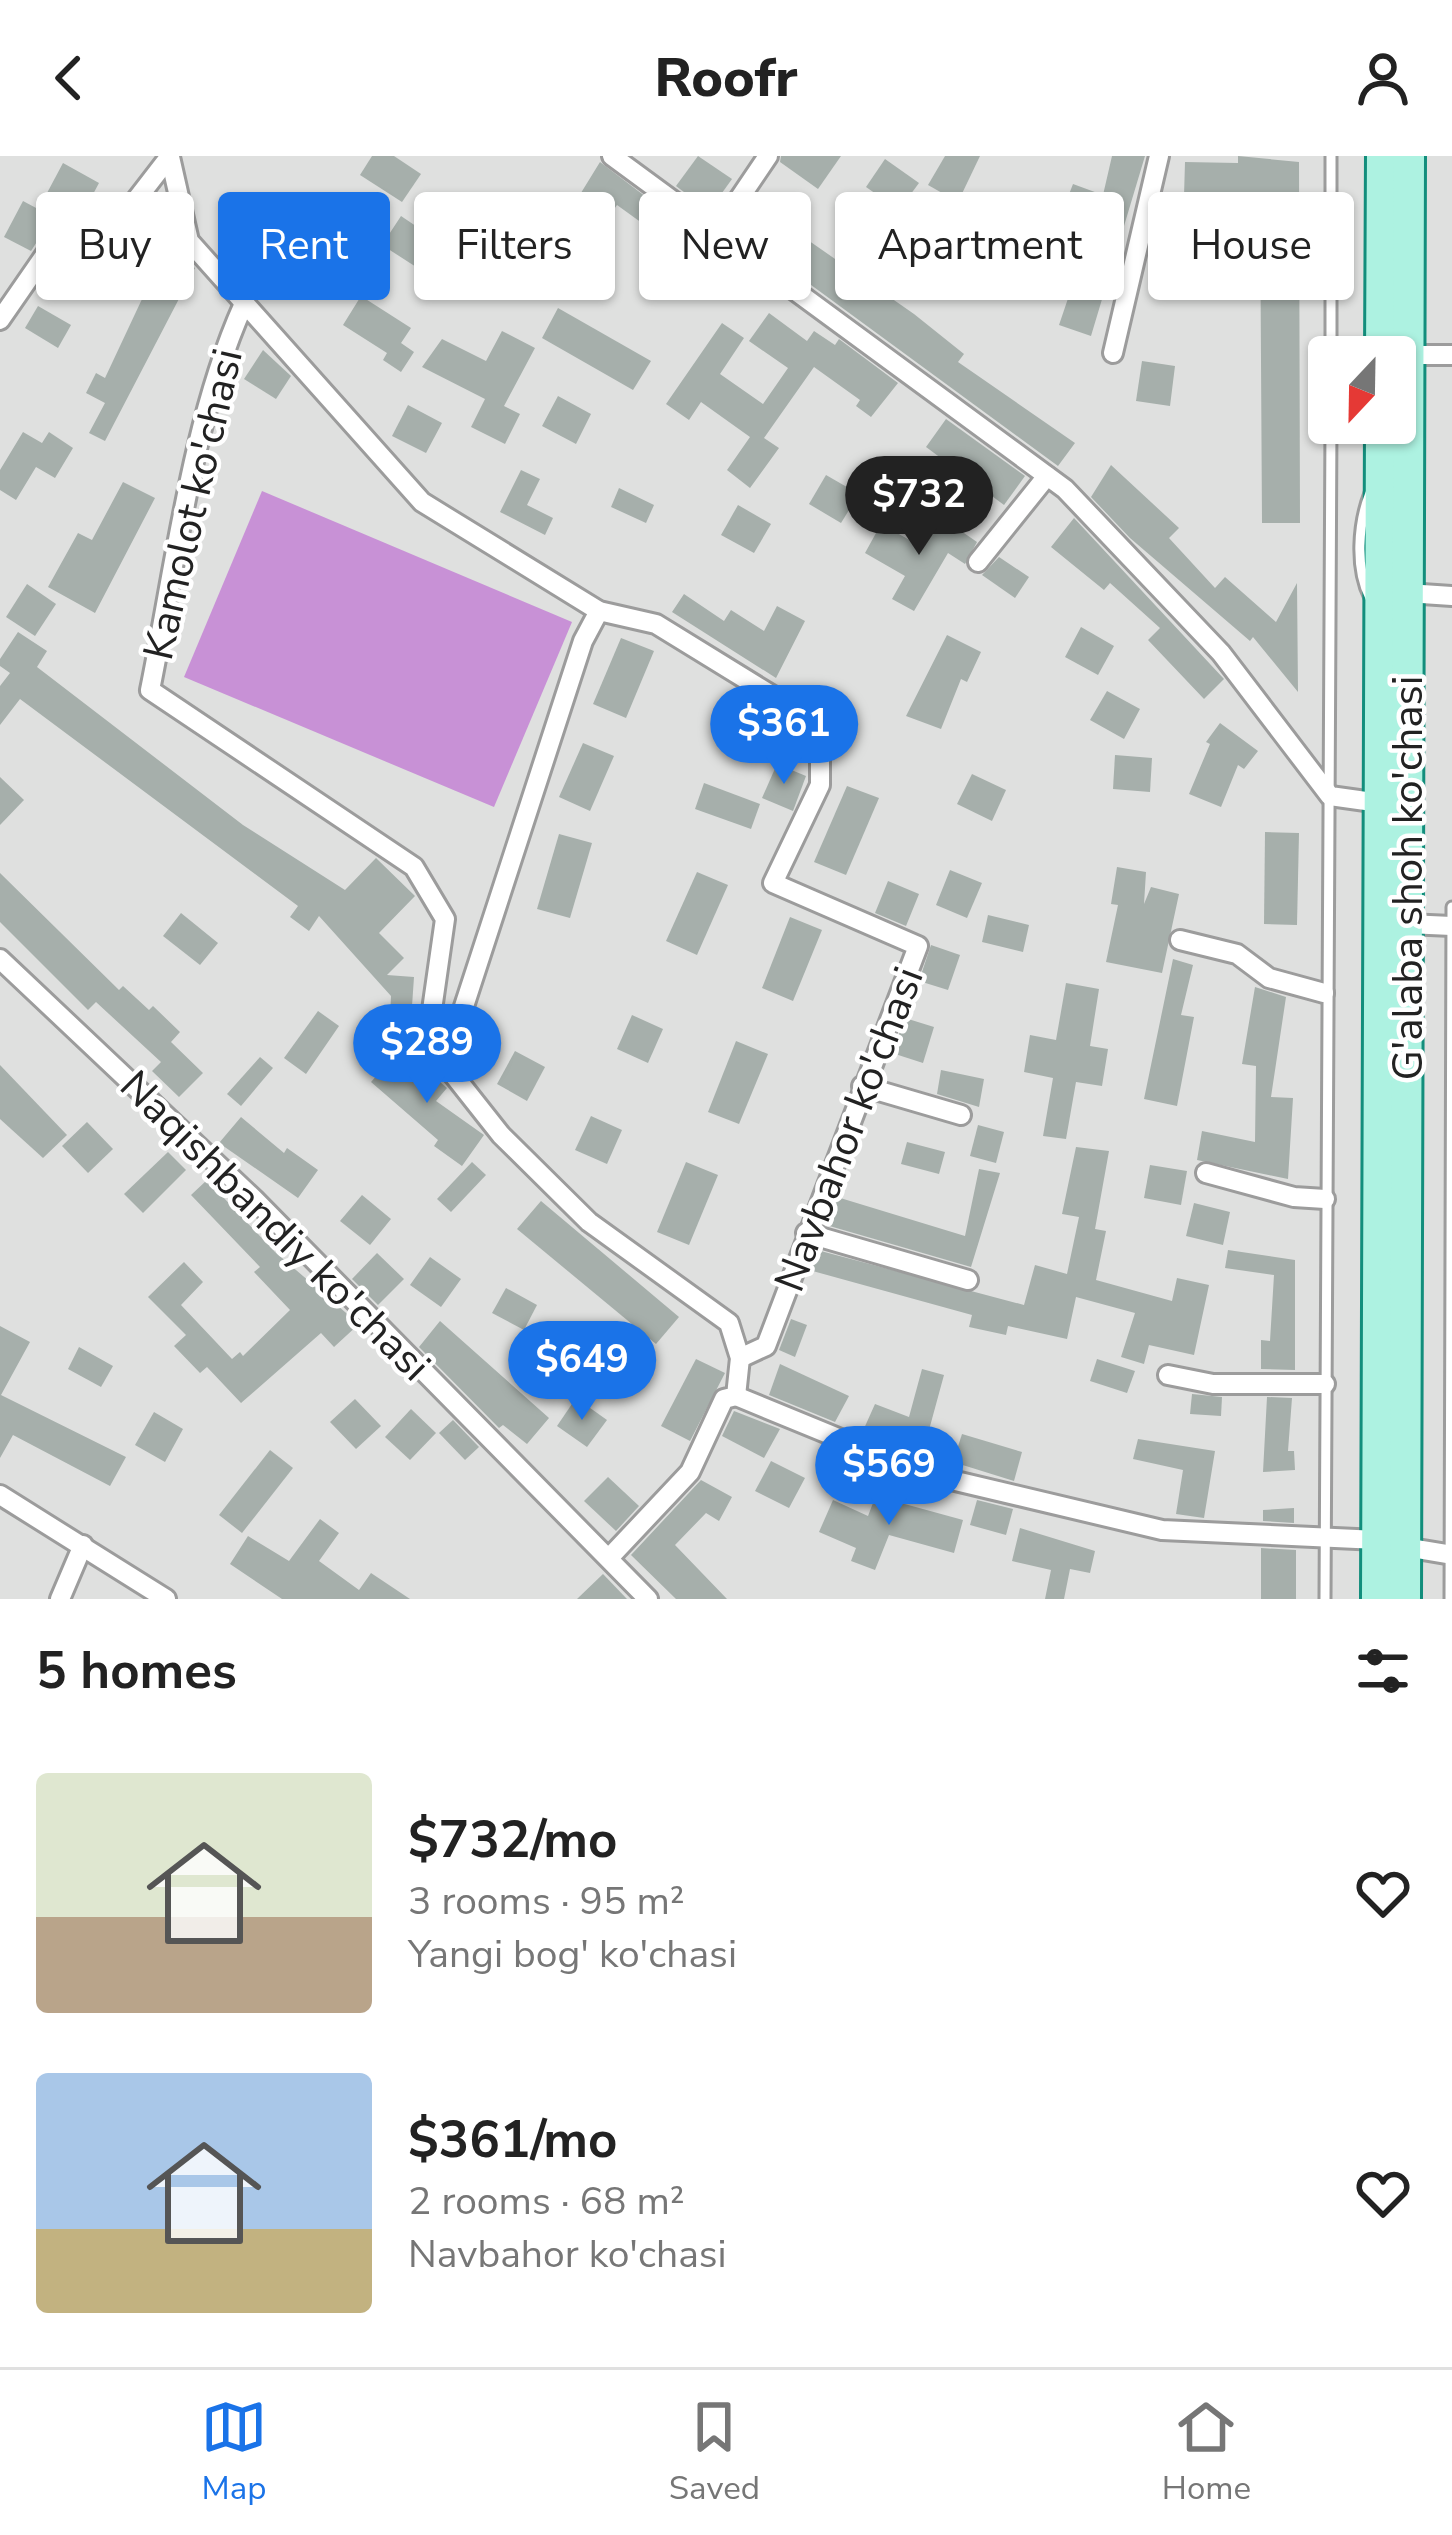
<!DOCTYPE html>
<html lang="en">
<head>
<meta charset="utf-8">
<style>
	:root { --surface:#fff; --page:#f2f2f2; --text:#222; --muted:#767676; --line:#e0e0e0; --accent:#1a73e8 }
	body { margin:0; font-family:"Nunito Sans",sans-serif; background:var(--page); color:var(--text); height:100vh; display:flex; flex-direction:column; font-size:45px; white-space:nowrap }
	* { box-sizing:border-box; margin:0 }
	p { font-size:39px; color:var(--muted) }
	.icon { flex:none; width:66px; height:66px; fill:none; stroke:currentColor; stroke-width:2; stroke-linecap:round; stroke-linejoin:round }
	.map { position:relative; height:1443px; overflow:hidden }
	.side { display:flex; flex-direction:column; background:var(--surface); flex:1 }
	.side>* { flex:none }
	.hud { position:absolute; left:36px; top:36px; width:1380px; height:108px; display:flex; gap:24px }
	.needle { width:78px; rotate:202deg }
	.controls { position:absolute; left:1308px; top:180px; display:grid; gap:24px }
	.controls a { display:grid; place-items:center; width:108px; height:108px; border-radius:12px; background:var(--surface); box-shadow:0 3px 9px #0004; font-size:60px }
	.price { position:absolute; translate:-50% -102px; padding:0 27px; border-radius:42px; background:var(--accent); color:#fff; font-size:39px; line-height:78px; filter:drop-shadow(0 3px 6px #0008) }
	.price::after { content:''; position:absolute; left:50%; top:72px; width:36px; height:27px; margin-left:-18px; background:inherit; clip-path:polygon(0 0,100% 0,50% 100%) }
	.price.active { background:#222; color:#fff }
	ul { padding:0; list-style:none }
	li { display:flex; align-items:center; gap:36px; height:300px; padding:0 36px }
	li span { display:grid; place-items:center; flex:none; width:336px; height:240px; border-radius:12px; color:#555 }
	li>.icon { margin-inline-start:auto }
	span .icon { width:144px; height:144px; fill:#fffc; stroke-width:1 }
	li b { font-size:51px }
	h2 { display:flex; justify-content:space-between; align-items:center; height:144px; padding:0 36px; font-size:51px }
	.tag { padding:0 42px; border-radius:12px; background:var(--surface); box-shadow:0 3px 9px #0004; font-size:42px; line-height:108px }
	.tag.active { background:var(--accent); color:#fff }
	header { display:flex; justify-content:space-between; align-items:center; height:156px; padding:0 36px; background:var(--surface); font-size:54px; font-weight:800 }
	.menu { display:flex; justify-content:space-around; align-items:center; height:168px; border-top:3px solid var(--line); background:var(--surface); font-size:33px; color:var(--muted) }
	.menu a { display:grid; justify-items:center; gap:6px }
	.menu .active { color:var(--accent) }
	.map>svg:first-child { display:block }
	.residential { fill:#dfe0df; fill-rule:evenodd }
	.pitch { fill:#c891d6 }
	.building { fill:#a6afab }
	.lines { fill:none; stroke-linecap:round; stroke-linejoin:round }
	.service-casing { stroke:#9c9c9c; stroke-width:15 }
	.minor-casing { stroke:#9c9c9c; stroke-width:24 }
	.primary-casing { stroke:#128e7c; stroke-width:36 }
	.service { stroke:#fff; stroke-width:9 }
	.minor { stroke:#fff; stroke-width:18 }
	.primary { stroke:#adf2e1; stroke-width:30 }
	.labels { text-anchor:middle; stroke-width:9; stroke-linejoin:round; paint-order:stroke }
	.street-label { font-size:42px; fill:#222; stroke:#fff }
</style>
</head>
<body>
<header><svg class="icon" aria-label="back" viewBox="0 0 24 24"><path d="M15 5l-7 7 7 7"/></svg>Roofr<svg class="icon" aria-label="person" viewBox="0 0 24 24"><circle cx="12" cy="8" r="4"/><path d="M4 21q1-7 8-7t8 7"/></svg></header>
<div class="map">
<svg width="1452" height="1443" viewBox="0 0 1452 1443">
	<rect width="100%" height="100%" fill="#eaf1f0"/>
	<path class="residential" d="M 0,0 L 1452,0 L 1452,1443 L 0,1443 ZM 1329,201 L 1395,201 L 1395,267 L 1329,267 Z"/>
	<path class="pitch" d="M 262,335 L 572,466 L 494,651 L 184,521 Z"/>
	<g class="building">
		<path d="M 372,0 L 394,0 L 421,18 L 402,46 L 360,19 Z"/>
		<path d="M 698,0 L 732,23 L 709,55 L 676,30 Z"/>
		<path d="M 781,0 L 841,0 L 818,33 L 780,6 Z"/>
		<path d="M 945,0 L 980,0 L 958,46 L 928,29 Z"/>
		<path d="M 1112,0 L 1145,0 L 1091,180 L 1059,169 L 1080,107 L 1047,95 L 1073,28 L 1103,39 Z"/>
		<path d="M 1238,0 L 1299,6 L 1300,367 L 1262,367 L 1260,40 L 1184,40 L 1185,6 L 1238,7 Z"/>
		<path d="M 885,3 L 919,27 L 899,54 L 866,31 Z"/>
		<path d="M 600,6 L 741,113 L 721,141 L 694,121 L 679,143 L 660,129 L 677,104 L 647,82 L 653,75 L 617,49 L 588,91 L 560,71 Z"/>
		<path d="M 63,7 L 99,27 L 83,57 L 47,37 Z"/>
		<path d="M 467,36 L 491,52 L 441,127 L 382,89 L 401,60 L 435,83 Z"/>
		<path d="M 23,45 L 53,61 L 31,95 L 4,81 Z"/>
		<path d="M 973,60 L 996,73 L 981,100 L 957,87 Z"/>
		<path d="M 911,63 L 939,82 L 917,116 L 892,99 Z"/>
		<path d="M 278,64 L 310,84 L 291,112 L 260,92 Z"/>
		<path d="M 782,66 L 914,158 L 964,198 L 958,206 L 1075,287 L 1058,310 L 762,93 Z"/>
		<path d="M 512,85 L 539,105 L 518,135 L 490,116 Z"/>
		<path d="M 165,94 L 195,112 L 105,285 L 89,277 L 105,247 L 86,237 L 96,217 L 105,222 Z"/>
		<path d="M 1152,113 L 1192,116 L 1190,138 L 1150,135 Z"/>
		<path d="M 361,140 L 411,172 L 401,187 L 414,196 L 401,216 L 383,204 L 387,197 L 343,169 Z"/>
		<path d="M 38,150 L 71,169 L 58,192 L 25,172 Z"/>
		<path d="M 558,152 L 651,205 L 633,234 L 542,182 Z"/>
		<path d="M 769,157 L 807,185 L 814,175 L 835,189 L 839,183 L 898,227 L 871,261 L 856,250 L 860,244 L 814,211 L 764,282 L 779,292 L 750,332 L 727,314 L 750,281 L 701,246 L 689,264 L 666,248 L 722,167 L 744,182 L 720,218 L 763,248 L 788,212 L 749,185 Z"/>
		<path d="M 502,175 L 535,192 L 504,250 L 520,258 L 505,288 L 471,271 L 485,243 L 422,211 L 442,183 L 486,205 Z"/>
		<path d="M 263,194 L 291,220 L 276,243 L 244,223 Z"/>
		<path d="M 1142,205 L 1175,210 L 1170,250 L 1136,245 Z"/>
		<path d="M 558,240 L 591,258 L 576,288 L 542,270 Z"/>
		<path d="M 408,249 L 442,267 L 426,297 L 392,280 Z"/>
		<path d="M 946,263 L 1025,320 L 1004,349 L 926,291 Z"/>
		<path d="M 23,276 L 42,287 L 49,276 L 73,292 L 55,322 L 36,311 L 16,344 L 0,334 L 0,314 Z"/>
		<path d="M 1111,309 L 1179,372 L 1169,382 L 1215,432 L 1225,421 L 1276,466 L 1297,427 L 1298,536 L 1253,481 L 1250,485 L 1130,382 L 1091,341 Z"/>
		<path d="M 521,314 L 540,323 L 527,349 L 553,362 L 545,379 L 500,356 Z"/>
		<path d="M 826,319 L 859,338 L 841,367 L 809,348 Z"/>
		<path d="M 123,326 L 155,342 L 95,457 L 48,431 L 78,377 L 92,384 Z"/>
		<path d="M 619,332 L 654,349 L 646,367 L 611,351 Z"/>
		<path d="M 738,349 L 771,368 L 754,397 L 721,379 Z"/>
		<path d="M 1074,362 L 1224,523 L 1204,543 L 1148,484 L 1160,472 L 1110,427 L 1104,434 L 1051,391 Z"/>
		<path d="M 945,364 L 977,386 L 965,408 L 948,397 L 914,455 L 892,443 L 905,420 L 865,397 L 881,368 L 922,391 Z"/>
		<path d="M 999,401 L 1029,421 L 1015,442 L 982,419 Z"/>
		<path d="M 27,428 L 56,448 L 35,480 L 6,461 Z"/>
		<path d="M 684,438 L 724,465 L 731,454 L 764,475 L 777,450 L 805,465 L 776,522 L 672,456 Z"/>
		<path d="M 1081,471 L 1114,490 L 1098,519 L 1065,501 Z"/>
		<path d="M 18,476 L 47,495 L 37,511 L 243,669 L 345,734 L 376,702 L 415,740 L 379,777 L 404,802 L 387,819 L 414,821 L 411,865 L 390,863 L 391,840 L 319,760 L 309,775 L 290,761 L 298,750 L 20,543 L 0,569 L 0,530 L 10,517 L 0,510 L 0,503 Z"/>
		<path d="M 947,479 L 981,496 L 967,526 L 961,523 L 941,573 L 906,560 Z"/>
		<path d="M 621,482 L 654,495 L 626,562 L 593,548 Z"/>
		<path d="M 1107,535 L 1140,553 L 1124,583 L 1090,564 Z"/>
		<path d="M 735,554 L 753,563 L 736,597 L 719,589 Z"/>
		<path d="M 838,562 L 857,578 L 844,594 L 826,577 Z"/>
		<path d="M 1220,567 L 1258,595 L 1244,613 L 1238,609 L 1221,651 L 1189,638 L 1210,588 L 1206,586 Z"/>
		<path d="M 583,587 L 614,600 L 590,655 L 559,641 Z"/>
		<path d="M 1115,599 L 1152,602 L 1150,636 L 1113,633 Z"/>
		<path d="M 777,608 L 806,620 L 793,655 L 762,642 Z"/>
		<path d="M 972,618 L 1006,634 L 992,665 L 957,648 Z"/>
		<path d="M 0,621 L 24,644 L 0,669 Z"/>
		<path d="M 704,627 L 760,648 L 751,673 L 695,653 Z"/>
		<path d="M 847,630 L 879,642 L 846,719 L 814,706 Z"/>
		<path d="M 1265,676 L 1299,677 L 1297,769 L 1264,768 Z"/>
		<path d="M 559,678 L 592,687 L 570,762 L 537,753 Z"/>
		<path d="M 1117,711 L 1146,716 L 1144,748 L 1151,731 L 1179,738 L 1162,817 L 1106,806 L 1118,749 L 1111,748 Z"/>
		<path d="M 950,714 L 982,727 L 967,762 L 936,749 Z"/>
		<path d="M 697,716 L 728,729 L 697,799 L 666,785 Z"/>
		<path d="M 0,717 L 119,834 L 123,830 L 149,854 L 153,850 L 180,876 L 171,886 L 203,917 L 179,941 L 152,915 L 161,906 L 96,846 L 88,854 L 0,766 Z"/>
		<path d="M 888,725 L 919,738 L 906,770 L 875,757 Z"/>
		<path d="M 181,757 L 218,787 L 200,809 L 163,780 Z"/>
		<path d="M 988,759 L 1029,769 L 1023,796 L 982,786 Z"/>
		<path d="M 790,761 L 822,774 L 793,845 L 762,832 Z"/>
		<path d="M 931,789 L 960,799 L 948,834 L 919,825 Z"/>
		<path d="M 1173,803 L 1193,809 L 1181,859 L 1194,861 L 1177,950 L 1144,943 Z"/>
		<path d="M 1066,827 L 1099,833 L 1090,890 L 1108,893 L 1102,930 L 1076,926 L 1066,983 L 1043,980 L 1053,922 L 1024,916 L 1030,879 L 1056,884 Z"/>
		<path d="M 1255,831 L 1286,841 L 1271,941 L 1293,942 L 1288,1023 L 1197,1004 L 1202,975 L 1255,986 L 1256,910 L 1242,908 Z"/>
		<path d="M 318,855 L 339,870 L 306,918 L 284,902 Z"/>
		<path d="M 632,859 L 663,873 L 648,907 L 617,893 Z"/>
		<path d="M 905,862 L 934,871 L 923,907 L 892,897 Z"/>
		<path d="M 736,885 L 768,898 L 739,968 L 708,956 Z"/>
		<path d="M 401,892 L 447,932 L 436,945 L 484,979 L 462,1010 L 434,990 L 438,984 L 371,926 Z"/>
		<path d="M 515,895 L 545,911 L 527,945 L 497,928 Z"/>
		<path d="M 260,901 L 273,912 L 241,950 L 227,938 Z"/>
		<path d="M 0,909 L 67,979 L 43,1002 L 0,963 Z"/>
		<path d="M 941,914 L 984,923 L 979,951 L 937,938 Z"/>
		<path d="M 591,960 L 622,974 L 607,1008 L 575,994 Z"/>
		<path d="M 241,961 L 284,997 L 287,992 L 318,1014 L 298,1042 L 219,987 Z"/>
		<path d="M 87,966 L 113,993 L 88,1017 L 62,990 Z"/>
		<path d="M 978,969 L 1004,976 L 996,1007 L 970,1000 Z"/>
		<path d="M 907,986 L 945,996 L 939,1018 L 901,1008 Z"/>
		<path d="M 1076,991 L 1109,995 L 1095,1073 L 1106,1075 L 1096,1124 L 1172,1145 L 1177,1122 L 1209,1129 L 1194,1199 L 1149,1189 L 1144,1208 L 1121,1201 L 1135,1157 L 1076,1141 L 1067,1183 L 1008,1170 L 1006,1179 L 969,1171 L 972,1159 L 809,1114 L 817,1094 L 1024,1149 L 1035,1109 L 1067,1118 L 1079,1061 L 1062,1058 Z"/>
		<path d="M 168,996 L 186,1014 L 143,1057 L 124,1038 Z"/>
		<path d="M 472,1006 L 486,1019 L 451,1056 L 437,1043 Z"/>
		<path d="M 686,1006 L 718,1019 L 689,1089 L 657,1076 Z"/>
		<path d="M 1150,1009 L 1187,1015 L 1181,1049 L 1144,1042 Z"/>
		<path d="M 979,1013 L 1000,1017 L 971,1111 L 826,1069 L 837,1041 L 965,1080 Z"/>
		<path d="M 207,1024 L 275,1096 L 359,1168 L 334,1191 L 321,1177 L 241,1247 L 207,1211 L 200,1217 L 174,1190 L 186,1179 L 148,1141 L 184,1106 L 203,1126 L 181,1149 L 232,1203 L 240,1196 L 243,1200 L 290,1154 L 254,1116 L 260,1111 L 191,1039 Z"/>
		<path d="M 362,1039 L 391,1063 L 370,1089 L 340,1065 Z"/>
		<path d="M 541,1045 L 679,1161 L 656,1188 L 517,1073 Z"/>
		<path d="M 1194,1047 L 1230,1056 L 1223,1089 L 1186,1080 Z"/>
		<path d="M 1228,1094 L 1295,1104 L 1295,1214 L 1261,1213 L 1261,1184 L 1270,1185 L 1274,1119 L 1225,1112 Z"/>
		<path d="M 377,1097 L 404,1123 L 378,1149 L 352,1123 Z"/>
		<path d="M 430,1101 L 461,1123 L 441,1151 L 410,1129 Z"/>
		<path d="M 506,1132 L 537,1149 L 524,1174 L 492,1157 Z"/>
		<path d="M 791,1163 L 807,1169 L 795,1201 L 779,1194 Z"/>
		<path d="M 440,1165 L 549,1262 L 527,1288 L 503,1269 L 499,1272 L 419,1191 Z"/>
		<path d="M 0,1170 L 30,1186 L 1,1239 L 126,1301 L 110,1330 L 13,1279 L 0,1302 Z"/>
		<path d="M 79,1191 L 113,1210 L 101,1231 L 68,1213 Z"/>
		<path d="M 696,1203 L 725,1217 L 690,1285 L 661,1270 Z"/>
		<path d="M 1097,1203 L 1135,1215 L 1127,1237 L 1090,1225 Z"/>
		<path d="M 780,1208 L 849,1240 L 835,1266 L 769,1239 Z"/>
		<path d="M 922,1213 L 944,1219 L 926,1285 L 892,1276 L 888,1288 L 862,1277 L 875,1248 L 909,1261 Z"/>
		<path d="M 1192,1238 L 1222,1241 L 1221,1260 L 1190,1258 Z"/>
		<path d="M 1267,1241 L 1292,1242 L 1288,1295 L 1294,1295 L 1295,1314 L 1263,1316 Z"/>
		<path d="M 576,1242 L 607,1264 L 587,1291 L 557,1270 Z"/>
		<path d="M 355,1243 L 381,1270 L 356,1293 L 330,1266 Z"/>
		<path d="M 411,1253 L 436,1277 L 410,1304 L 385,1281 Z"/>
		<path d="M 734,1255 L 780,1273 L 764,1302 L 722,1280 Z"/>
		<path d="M 154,1256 L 183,1273 L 165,1306 L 135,1289 Z"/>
		<path d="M 453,1264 L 479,1291 L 465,1304 L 439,1277 Z"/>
		<path d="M 962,1278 L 1022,1296 L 1014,1325 L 953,1306 Z"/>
		<path d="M 1138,1283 L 1215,1295 L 1204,1362 L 1176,1358 L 1183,1314 L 1133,1303 Z"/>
		<path d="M 270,1294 L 293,1312 L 242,1377 L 219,1359 Z"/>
		<path d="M 771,1305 L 805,1322 L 789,1352 L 755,1335 Z"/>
		<path d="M 608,1321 L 639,1350 L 616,1375 L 584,1345 Z"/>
		<path d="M 701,1324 L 732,1341 L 719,1365 L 706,1357 L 675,1389 L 727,1443 L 676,1443 L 631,1399 Z"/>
		<path d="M 878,1334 L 901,1347 L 963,1364 L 954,1397 L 889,1379 L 875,1414 L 851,1405 L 856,1392 L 819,1376 L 833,1344 L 868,1360 Z"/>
		<path d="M 977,1344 L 1013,1353 L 1006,1379 L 970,1369 Z"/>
		<path d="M 1294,1352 L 1294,1367 L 1263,1365 L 1263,1354 Z"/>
		<path d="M 320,1363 L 339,1377 L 319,1405 L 359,1434 L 371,1417 L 410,1443 L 282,1443 L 230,1408 L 248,1380 L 289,1405 Z"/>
		<path d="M 1020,1372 L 1095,1395 L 1090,1417 L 1070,1413 L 1064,1443 L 1045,1443 L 1051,1414 L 1012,1405 Z"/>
		<path d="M 1261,1392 L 1296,1394 L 1296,1443 L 1261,1443 Z"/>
		<path d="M 603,1418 L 627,1443 L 577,1443 Z"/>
	</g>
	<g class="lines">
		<g class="service-casing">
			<g id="service">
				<path d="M 1331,201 L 1331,0"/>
				<path d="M 1370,442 C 1355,412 1358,368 1370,337"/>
				<path d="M 1325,1443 L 1331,267"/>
				<path d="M 1450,1443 L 1452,751"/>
			</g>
		</g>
		<g class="minor-casing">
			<g id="minor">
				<path d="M 612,0 L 1065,333 L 1221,497 L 1330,640 L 1380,647"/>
				<path d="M 170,1 L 189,85 L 422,346 L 599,455 L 656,468 L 773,540 L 820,591 L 820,629 L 773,727 L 918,790 L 766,1190 L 740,1202"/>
				<path d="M 716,77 L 768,0"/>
				<path d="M 243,150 C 192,264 175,411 150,534 L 414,711 L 445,763 L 431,861 L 453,895"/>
				<path d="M 0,164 L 63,73 L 109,79 L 170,0"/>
				<path d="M 1113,197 L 1159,0"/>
				<path d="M 1408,199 L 1452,199"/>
				<path d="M 978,406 L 1047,320"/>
				<path d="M 1407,437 L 1452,440"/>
				<path d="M 599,455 L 583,485 L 455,878 L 452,917 L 501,979 L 589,1066 L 729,1167 L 740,1202 L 736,1240 L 724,1243 L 690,1316 L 609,1402"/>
				<path d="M 1407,768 L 1452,770"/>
				<path d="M 1180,784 L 1237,798 L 1269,822 L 1324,837"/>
				<path d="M 0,803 L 254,1043 L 648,1443"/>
				<path d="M 862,930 L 961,959"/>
				<path d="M 1206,1017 L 1294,1041 L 1325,1043"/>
				<path d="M 806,1077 L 968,1124"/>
				<path d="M 1168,1219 L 1213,1228 L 1325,1228"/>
				<path d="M 736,1240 L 926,1318 L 1162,1374 L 1378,1384"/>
				<path d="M 0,1339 L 166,1443"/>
				<path d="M 1405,1391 L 1452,1399"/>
				<path d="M 60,1443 L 83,1389"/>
			</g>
		</g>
		<g class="primary-casing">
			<g id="primary">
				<path d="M 1381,201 L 1382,0"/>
				<path d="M 1377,1443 L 1381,267"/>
				<path d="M 1405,1443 L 1409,0"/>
			</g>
		</g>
		<use href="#service" class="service"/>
		<use href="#minor" class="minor"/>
		<use href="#primary" class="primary"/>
	</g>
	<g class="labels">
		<g class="street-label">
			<text transform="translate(192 348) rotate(-77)" y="15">Kamolot ko'chasi</text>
			<text transform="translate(1407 722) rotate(-90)" y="15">G'alaba shoh ko'chasi</text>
			<text transform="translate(848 973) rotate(-69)" y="15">Navbahor ko'chasi</text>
			<text transform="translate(276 1069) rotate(45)" y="15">Naqishbandiy ko'chasi</text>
		</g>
	</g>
</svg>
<div class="controls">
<a><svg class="needle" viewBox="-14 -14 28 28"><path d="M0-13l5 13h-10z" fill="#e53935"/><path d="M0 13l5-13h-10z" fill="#767676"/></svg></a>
</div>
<b class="price active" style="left:919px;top:402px">$732</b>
<b class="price" style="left:784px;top:631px">$361</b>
<b class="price" style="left:427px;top:950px">$289</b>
<b class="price" style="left:582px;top:1267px">$649</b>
<b class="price" style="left:889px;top:1372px">$569</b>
<div class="hud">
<a class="tag">Buy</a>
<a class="tag active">Rent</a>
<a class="tag">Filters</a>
<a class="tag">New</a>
<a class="tag">Apartment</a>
<a class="tag">House</a>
</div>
</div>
<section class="side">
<h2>5 homes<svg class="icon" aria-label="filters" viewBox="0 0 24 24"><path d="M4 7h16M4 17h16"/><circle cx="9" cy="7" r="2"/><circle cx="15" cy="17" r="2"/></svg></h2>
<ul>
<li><span style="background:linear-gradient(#dfe7d0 60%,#b9a48a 0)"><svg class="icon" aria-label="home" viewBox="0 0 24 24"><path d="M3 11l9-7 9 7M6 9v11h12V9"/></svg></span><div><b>$732/mo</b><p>3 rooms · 95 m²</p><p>Yangi bog' ko'chasi</p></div><svg class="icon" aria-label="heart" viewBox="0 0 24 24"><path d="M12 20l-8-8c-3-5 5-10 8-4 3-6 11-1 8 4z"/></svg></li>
<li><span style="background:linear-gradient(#a9c7e8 65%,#c2b280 0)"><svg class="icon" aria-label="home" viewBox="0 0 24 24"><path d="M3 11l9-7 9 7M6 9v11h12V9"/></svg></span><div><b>$361/mo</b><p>2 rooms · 68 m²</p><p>Navbahor ko'chasi</p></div><svg class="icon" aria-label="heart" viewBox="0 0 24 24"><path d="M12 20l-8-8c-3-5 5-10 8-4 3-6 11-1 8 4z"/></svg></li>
</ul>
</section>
<nav class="menu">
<a class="active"><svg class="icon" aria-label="map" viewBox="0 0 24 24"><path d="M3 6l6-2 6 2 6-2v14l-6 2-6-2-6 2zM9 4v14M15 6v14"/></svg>Map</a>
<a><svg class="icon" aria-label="saved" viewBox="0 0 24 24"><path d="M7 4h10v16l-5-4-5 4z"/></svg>Saved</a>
<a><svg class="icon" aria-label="home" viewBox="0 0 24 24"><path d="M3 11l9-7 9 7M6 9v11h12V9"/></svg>Home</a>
</nav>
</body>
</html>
